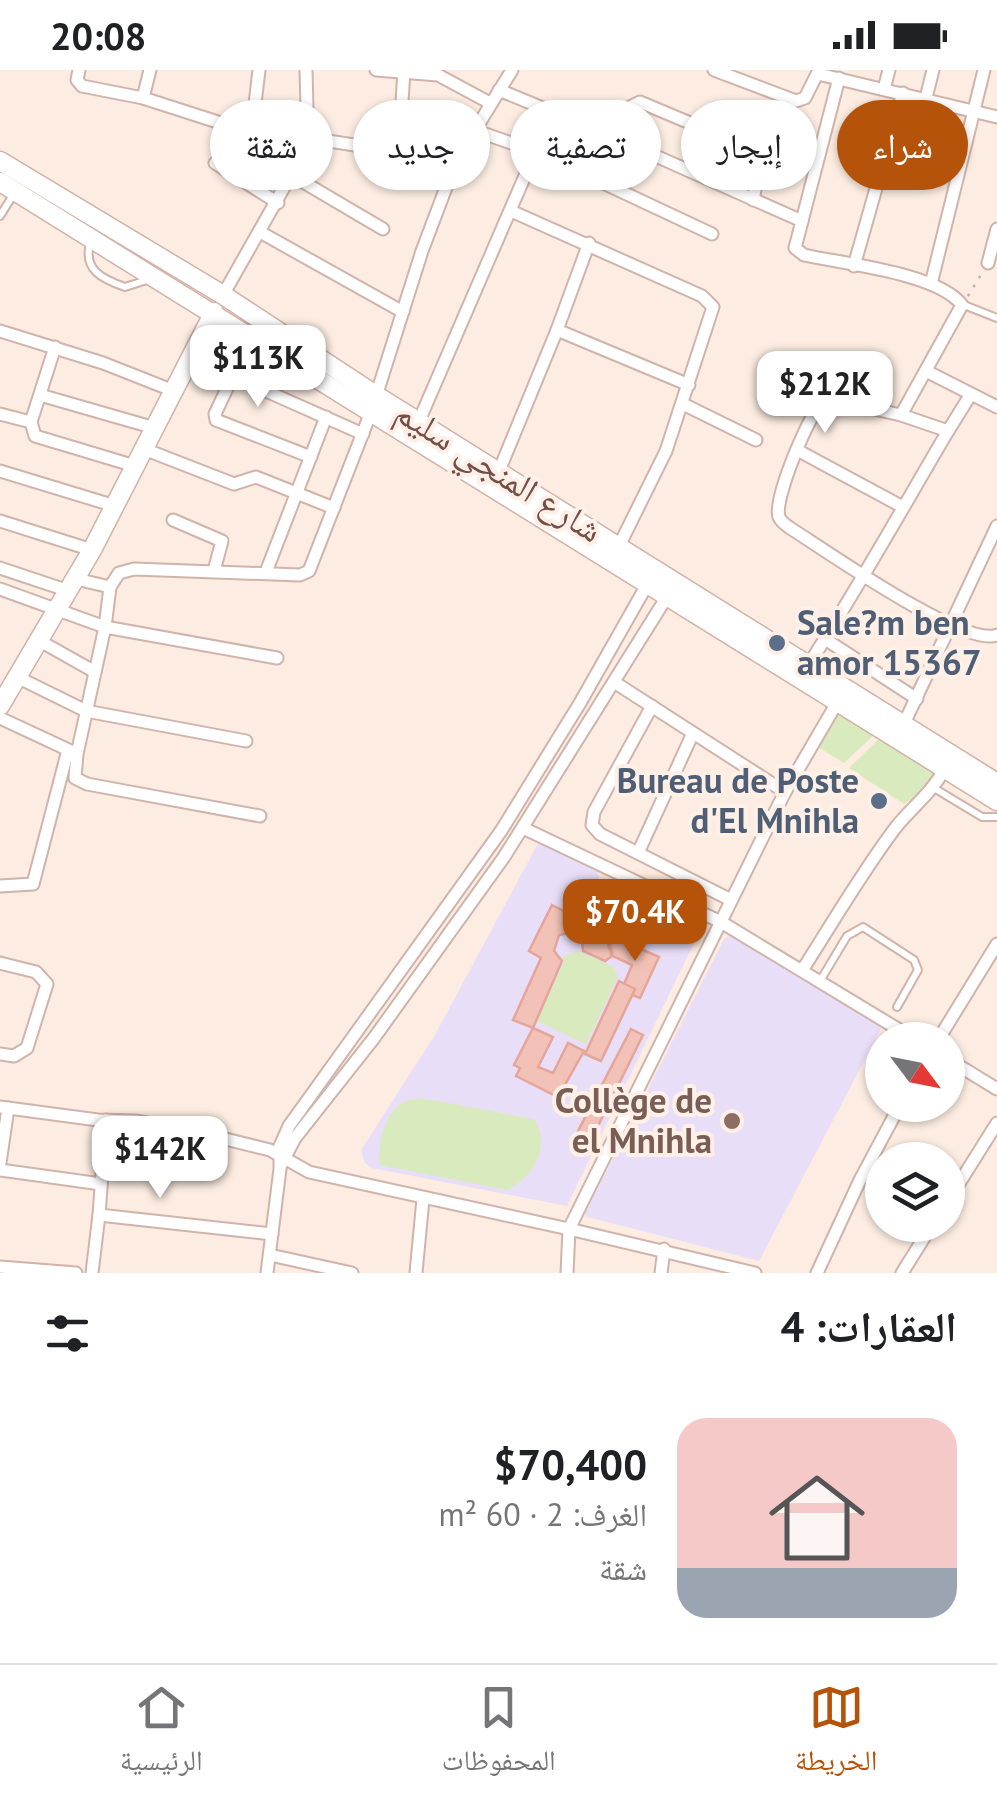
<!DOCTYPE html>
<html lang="ar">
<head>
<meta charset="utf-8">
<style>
	:root { --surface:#fff; --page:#f6f6f6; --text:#202124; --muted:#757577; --line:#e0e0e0; --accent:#b45309 }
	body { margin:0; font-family:"PT Sans","Noto Naskh Arabic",sans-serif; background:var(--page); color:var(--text); direction:rtl; height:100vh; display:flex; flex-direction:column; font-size:38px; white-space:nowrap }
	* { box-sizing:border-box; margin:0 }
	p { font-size:32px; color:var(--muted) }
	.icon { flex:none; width:55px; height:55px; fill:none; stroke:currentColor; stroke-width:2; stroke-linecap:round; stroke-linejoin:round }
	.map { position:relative; height:1203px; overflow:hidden; direction:ltr }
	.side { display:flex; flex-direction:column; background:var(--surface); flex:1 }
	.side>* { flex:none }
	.banner { position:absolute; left:30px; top:30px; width:938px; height:90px; direction:rtl; display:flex; gap:20px }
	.needle { width:65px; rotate:122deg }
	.controls { position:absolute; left:865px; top:952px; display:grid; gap:20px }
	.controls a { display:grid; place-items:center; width:100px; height:100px; border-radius:50%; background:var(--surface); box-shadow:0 2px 8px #0004; font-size:50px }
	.price { position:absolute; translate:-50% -85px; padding:0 22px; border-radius:20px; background:#fff; color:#222; font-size:32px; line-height:65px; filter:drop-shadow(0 2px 5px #0008) }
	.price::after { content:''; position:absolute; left:50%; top:60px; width:30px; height:22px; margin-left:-15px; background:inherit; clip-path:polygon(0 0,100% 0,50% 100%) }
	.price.active { background:var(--accent); color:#fff }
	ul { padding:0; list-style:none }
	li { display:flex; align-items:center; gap:30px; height:250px; padding:0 40px }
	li+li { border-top:2px solid var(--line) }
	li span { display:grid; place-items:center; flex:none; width:280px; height:200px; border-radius:30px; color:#555 }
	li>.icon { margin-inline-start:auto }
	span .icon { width:120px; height:120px; fill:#fffc; stroke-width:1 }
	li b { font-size:42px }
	h2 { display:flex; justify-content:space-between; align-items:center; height:120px; padding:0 40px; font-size:42px }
	.chip { padding:0 35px; border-radius:45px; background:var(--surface); box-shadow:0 2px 8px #0004; font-size:35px; line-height:90px }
	.chip.active { background:var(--accent); color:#fff }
	.status { display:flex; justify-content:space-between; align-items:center; height:70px; padding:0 50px; background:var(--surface); direction:ltr }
	.status svg { height:28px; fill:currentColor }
	.tabs { display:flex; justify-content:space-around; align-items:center; height:140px; border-top:2px solid var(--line); background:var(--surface); font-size:28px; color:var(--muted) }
	.tabs a { display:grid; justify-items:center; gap:5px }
	.tabs .active { color:var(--accent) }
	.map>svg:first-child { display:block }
	.education { fill:#e9def8 }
	.green { fill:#daeabf }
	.building { fill:#f2c2b8; stroke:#e5a598; stroke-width:2.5 }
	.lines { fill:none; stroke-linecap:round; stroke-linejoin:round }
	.lane-casing { stroke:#d0b3ab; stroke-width:10 }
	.street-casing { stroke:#d0b3ab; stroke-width:15 }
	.secondary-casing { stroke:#d3b1a7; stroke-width:21 }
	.path { stroke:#d7a59b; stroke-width:2.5; stroke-dasharray:2.5 8; stroke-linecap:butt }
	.lane { stroke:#fff; stroke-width:6 }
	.street { stroke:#fff; stroke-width:11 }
	.secondary { stroke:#fff; stroke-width:18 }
	.service-dot { fill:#5c6f8a; stroke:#fff0e7; stroke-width:4 }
	.education-dot { fill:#8d6e63; stroke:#fff0e7; stroke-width:4 }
	.labels { text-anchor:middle; stroke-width:8; stroke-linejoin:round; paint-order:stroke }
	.street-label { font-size:35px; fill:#744e47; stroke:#fff0e7 }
	.service-label { font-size:35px; font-weight:bold; fill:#4e5e75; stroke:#fff0e7; text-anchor:start }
	.education-label { font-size:35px; font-weight:bold; fill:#785e54; stroke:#fff0e7; text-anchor:end }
</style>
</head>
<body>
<div class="status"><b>20:08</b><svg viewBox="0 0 49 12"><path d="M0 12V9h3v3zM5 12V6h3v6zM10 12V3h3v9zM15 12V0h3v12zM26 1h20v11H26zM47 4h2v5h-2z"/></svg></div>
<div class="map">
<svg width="997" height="1203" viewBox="0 0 997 1203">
	<rect width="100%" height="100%" fill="#fcece1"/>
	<g class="education">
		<path d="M 541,768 L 597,797 L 600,819 L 633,838 L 659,824 L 707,846 L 567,1136 L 372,1098 L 365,1093 L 361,1080 L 435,965 Z"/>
		<path d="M 733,864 L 883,955 L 759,1191 L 584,1146 L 724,869 Z"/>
	</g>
	<g class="green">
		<path d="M 836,638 L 876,663 L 844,693 L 811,673 Z"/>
		<path d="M 882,666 L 948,706 L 941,716 L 924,719 L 904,734 L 849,698 Z"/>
		<path d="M 578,881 L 614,897 L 618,907 L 586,974 L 537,951 L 564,892 L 562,887 Z"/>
		<path d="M 422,1028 L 534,1049 C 552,1076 533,1108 507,1120 L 380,1095 C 376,1076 385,1041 404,1032 C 410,1029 416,1029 422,1028 Z"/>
	</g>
	<g class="building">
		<path d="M 552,835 L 593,856 L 594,861 L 590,869 L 580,872 L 570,863 L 559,865 L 554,881 L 562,891 L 533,958 L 513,950 L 541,888 L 529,881 Z"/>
		<path d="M 595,861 L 611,869 L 608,875 L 612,886 L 605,891 L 583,881 L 582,872 L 590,870 Z"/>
		<path d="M 613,867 L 659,887 L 640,928 L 632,925 L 635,919 L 624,914 L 632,895 L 613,886 L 610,875 Z"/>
		<path d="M 619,911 L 635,919 L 601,991 L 585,984 Z"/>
		<path d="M 533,958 L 553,967 L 538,997 L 553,1003 L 568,973 L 584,981 L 558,1027 L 516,1006 L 520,998 L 514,995 Z"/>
		<path d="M 631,959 L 643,965 L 591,1070 L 577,1063 Z"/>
	</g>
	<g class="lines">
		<g class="lane-casing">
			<g id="lane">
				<path d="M 0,146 L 15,122"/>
				<path d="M 90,173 C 83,200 102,209 125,217 L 150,209"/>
				<path d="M 964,235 L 997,248"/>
				<path d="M 934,718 L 982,747 L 997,747"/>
				<path d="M 820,911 L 847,866 L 863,857 L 914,890 L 918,900 L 897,937"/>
			</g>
		</g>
		<g class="street-casing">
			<g id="street">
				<path d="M 79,0 L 77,10 L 82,16 L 143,28 L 227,55 L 456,91"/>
				<path d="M 376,0 L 438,5 L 490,33"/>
				<path d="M 714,0 L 796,31 L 805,28 L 819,0"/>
				<path d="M 818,4 L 997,47"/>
				<path d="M 839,8 L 795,178 L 804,185 C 844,194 938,203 962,235 L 901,345"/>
				<path d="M 884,19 L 889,0"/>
				<path d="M 499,20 L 613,67 L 802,151"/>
				<path d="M 143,28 L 150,0"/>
				<path d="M 926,28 L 933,0"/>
				<path d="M 252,59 L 259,0"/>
				<path d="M 474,60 L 537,82 L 712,164"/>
				<path d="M 613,67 L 628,38 L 640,32 L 740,74 L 761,89 L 753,130"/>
				<path d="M 399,80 L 404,0"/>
				<path d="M 215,93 L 278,133"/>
				<path d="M 293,106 L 383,159"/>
				<path d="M 511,141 L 702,226 L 713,237 L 666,381 L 619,476"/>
				<path d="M 260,162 L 403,242"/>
				<path d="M 988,193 L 997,159"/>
				<path d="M 854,196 L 903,23"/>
				<path d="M 931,214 L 984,0"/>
				<path d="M 223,225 L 308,75 L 306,0"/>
				<path d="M 557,260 L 689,315"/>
				<path d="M 0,261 L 103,293 L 174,321"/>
				<path d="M 55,277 L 31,352 L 35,366 L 135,396"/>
				<path d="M 926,301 L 997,337"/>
				<path d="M 40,325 L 155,358"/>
				<path d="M 683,334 L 756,370"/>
				<path d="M 0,344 L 31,352"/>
				<path d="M 419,351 L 553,41"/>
				<path d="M 948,361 L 971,324"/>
				<path d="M 144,379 L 234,414 L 256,407 L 334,438"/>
				<path d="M 797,380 L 903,437"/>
				<path d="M 311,387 L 216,350 L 215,344 L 231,310 L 239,309 L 363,364"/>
				<path d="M 0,401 L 115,436"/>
				<path d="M 499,401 L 557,260 L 589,173"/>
				<path d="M 173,450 L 222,471 L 214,501"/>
				<path d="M 0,451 L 92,480"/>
				<path d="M 0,498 L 69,521"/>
				<path d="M 266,502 L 326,347"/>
				<path d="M 76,509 L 110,517"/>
				<path d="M 0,519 L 105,557 L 277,588"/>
				<path d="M 825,569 L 917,629"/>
				<path d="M 40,571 L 95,602"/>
				<path d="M 809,594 C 858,518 902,439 948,361 L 901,345 L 825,328 C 811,339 773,429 779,447 C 781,452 786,455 790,458 C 825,480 964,578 997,565"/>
				<path d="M 17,607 L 86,641 L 246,671"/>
				<path d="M 614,612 L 785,722"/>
				<path d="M 652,636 L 594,742 L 592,755 L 600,764 L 731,830"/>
				<path d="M 0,648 L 73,682"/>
				<path d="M 901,660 L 997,456"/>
				<path d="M 260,746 L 87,714 L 75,708 L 77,684 L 105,557 L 110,517 L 119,503 L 134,499 L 300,505 L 309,501 L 371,342 L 422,181 L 456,91 L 512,0"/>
				<path d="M 523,758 L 721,852 L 916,970"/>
				<path d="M 638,783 L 693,663"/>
				<path d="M 0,816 L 33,814 L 68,680"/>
				<path d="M 0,893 L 36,902 L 47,914 L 27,978 L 14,986 L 0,984"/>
				<path d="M 803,899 C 833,852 862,802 896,757 C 913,736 932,723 945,698"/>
				<path d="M 938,970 L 997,874"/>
				<path d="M 948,989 L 997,1019"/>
				<path d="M 0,1037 L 98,1050 L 137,1051 L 201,1063 L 270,1080 L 309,1102 L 569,1159 L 785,722 L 838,631"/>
				<path d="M 106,1050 L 99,1145 L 272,1164"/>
				<path d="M 0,1093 L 8,1038"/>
				<path d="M 281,1095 L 295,1068 L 374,968 L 504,787 L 668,525"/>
				<path d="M 0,1100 L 101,1114"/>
				<path d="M 948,1131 L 997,1053"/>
				<path d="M 270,1185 L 352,1203"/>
				<path d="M 0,1197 L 76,1203"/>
				<path d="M 92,1203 L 99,1145"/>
				<path d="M 267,1203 L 280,1099 L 280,1076 L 289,1056 L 501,761 L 580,633 L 648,513"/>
				<path d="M 416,1203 L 423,1129"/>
				<path d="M 567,1203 L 569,1159 L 755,1203"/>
				<path d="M 661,1203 L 664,1179"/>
				<path d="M 817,1203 L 860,1110 L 900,1035"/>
				<path d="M 902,1203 L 932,1155"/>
			</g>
		</g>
		<g class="secondary-casing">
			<g id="secondary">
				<path d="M 0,91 L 223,225 L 377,326 L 997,713"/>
				<path d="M 0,112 L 997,731"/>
				<path d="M 0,636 L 92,480 L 214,242"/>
			</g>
		</g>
		<path class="path" d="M 968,226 L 982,203"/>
		<use href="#lane" class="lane"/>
		<use href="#street" class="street"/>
		<use href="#secondary" class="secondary"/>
	</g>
	<g class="service-dot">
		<circle cx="777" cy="573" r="10"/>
		<circle cx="879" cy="731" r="10"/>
	</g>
	<circle class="education-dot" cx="732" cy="1051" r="10"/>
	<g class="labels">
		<g class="street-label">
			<text transform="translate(499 401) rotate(32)" y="12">شارع المنجي سليم</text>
		</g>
		<g class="service-label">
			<text x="797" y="565">Sale?m ben<tspan x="797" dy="40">amor 15367</tspan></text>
			<text x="859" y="723" text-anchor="end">Bureau de Poste<tspan x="859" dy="40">d'El Mnihla</tspan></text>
		</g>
		<g class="education-label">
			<text x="712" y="1043">Collège de<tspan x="712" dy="40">el Mnihla</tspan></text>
		</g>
	</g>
</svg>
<div class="controls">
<a><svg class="needle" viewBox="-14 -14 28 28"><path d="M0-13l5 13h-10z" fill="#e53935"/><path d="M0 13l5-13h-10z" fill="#757577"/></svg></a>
<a><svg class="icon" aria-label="layers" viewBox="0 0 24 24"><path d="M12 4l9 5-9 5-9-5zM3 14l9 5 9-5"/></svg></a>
</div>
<b class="price" style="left:258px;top:340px">$113K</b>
<b class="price" style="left:825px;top:366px">$212K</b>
<b class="price active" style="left:635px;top:894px">$70.4K</b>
<b class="price" style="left:160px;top:1131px">$142K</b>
<div class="banner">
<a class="chip active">شراء</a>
<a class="chip">إيجار</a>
<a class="chip">تصفية</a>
<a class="chip">جديد</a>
<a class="chip">شقة</a>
</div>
</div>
<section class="side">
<h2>العقارات: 4<svg class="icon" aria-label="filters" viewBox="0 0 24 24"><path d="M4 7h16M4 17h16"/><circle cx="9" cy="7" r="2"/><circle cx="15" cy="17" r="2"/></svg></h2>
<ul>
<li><span style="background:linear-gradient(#f6c9c9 75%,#9aa5b1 0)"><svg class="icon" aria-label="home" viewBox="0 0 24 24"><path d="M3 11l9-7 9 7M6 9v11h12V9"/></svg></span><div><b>$70,400</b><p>الغرف: 2 · 60 m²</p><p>شقة</p></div></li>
</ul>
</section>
<nav class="tabs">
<a class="active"><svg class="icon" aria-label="map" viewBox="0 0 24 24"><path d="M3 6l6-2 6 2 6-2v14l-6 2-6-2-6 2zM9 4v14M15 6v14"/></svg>الخريطة</a>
<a><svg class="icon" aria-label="saved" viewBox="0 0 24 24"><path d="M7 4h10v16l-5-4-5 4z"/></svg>المحفوظات</a>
<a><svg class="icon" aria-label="home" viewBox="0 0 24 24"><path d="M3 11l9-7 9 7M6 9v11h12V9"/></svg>الرئيسية</a>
</nav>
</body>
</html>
